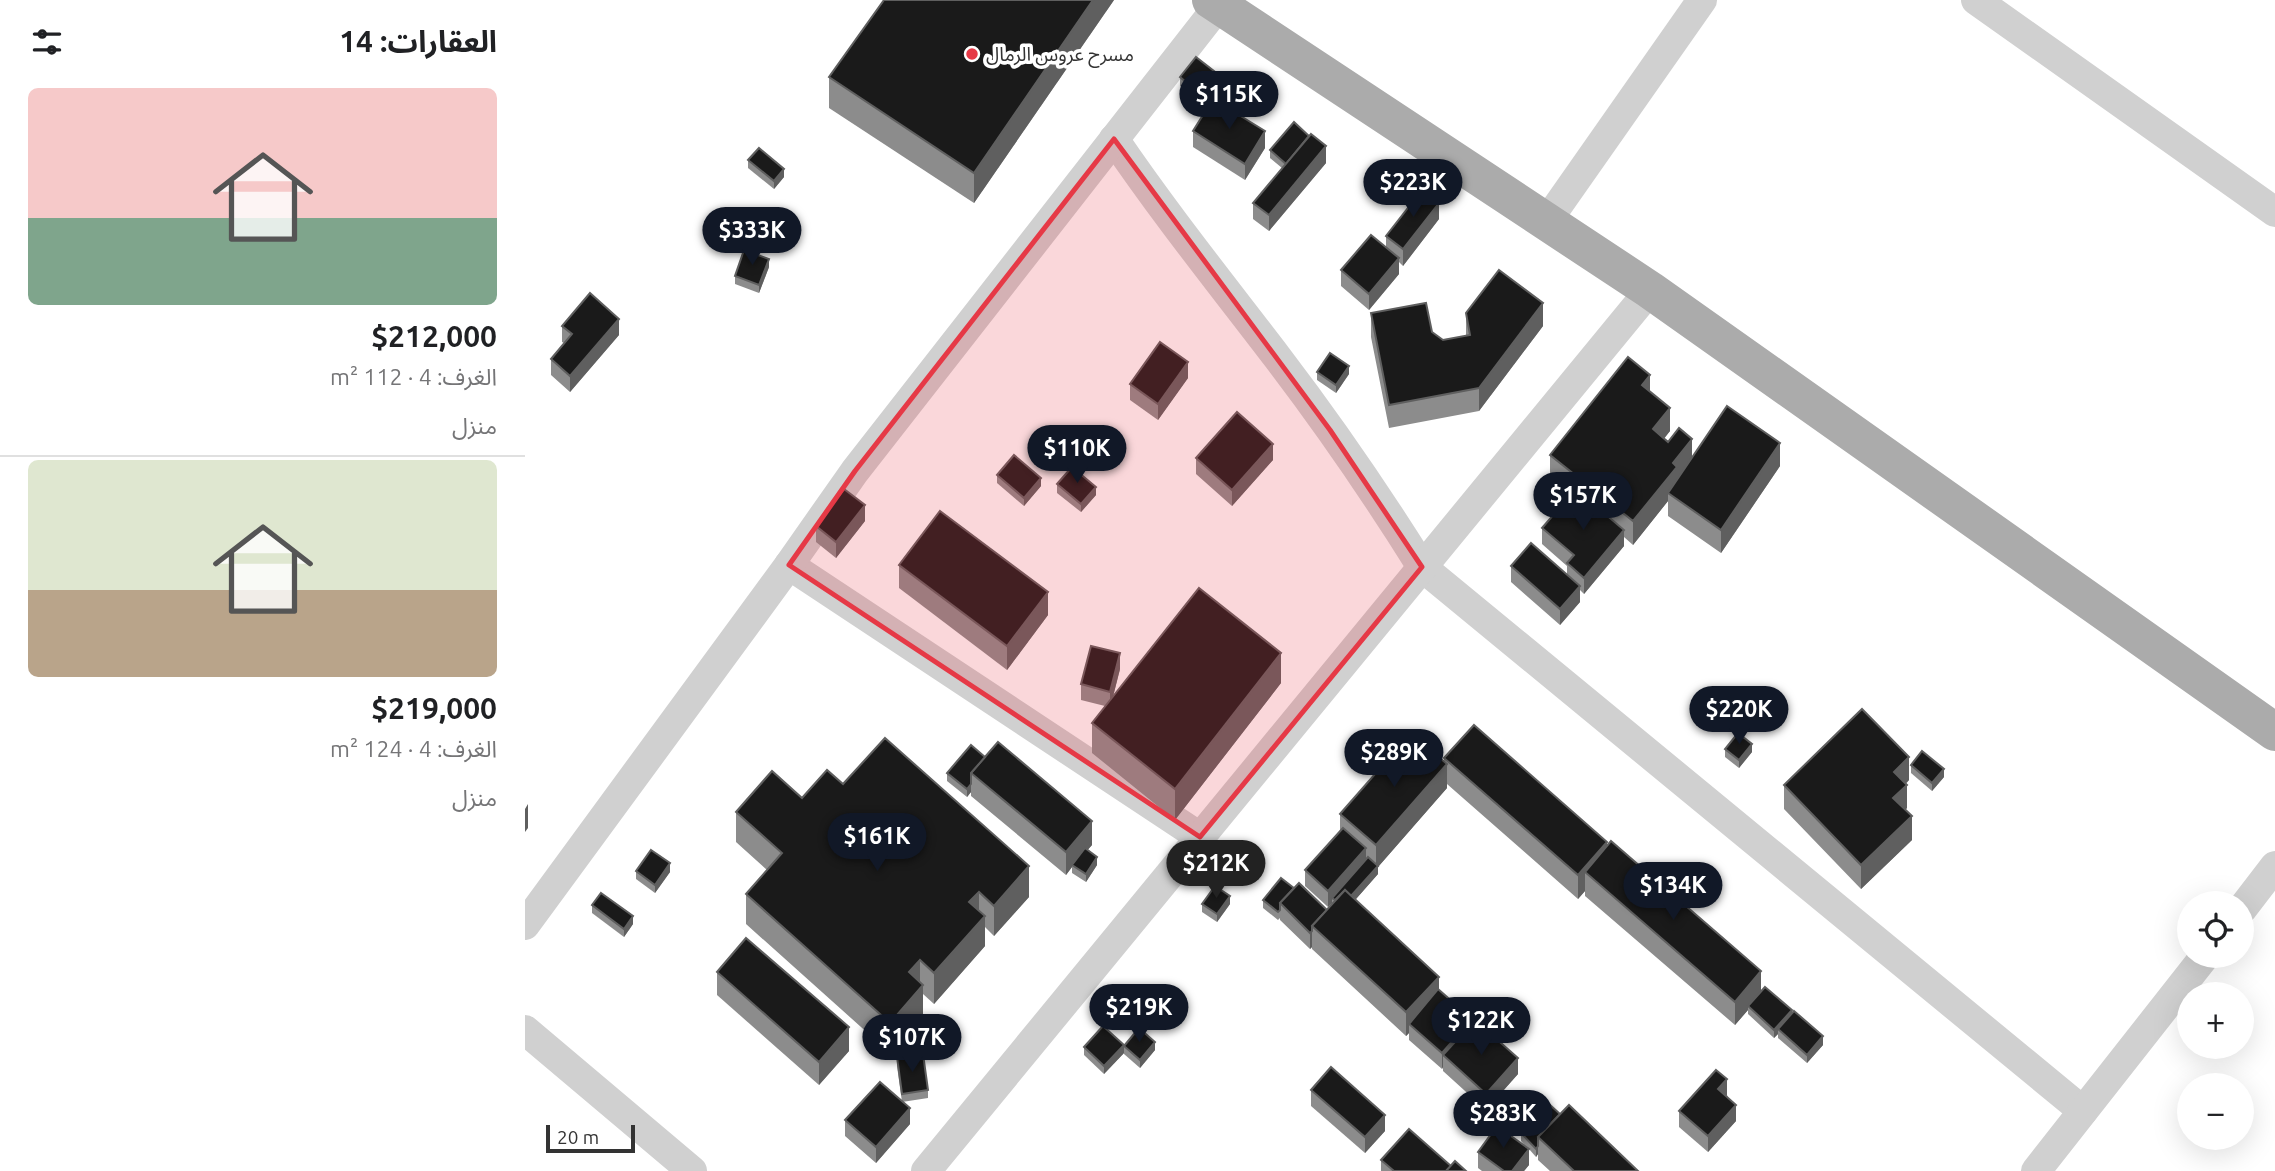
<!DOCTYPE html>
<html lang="ar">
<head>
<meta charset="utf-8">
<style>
	:root { --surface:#fff; --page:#f2f2f2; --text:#202124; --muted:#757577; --line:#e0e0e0; --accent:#111827 }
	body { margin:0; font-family:Ubuntu,"Noto Sans Arabic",sans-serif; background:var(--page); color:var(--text); direction:rtl; height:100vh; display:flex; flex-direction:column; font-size:26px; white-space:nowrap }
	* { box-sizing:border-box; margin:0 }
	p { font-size:23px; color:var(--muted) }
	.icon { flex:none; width:38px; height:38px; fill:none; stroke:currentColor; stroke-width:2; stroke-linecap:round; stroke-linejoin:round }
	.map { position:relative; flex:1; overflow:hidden; direction:ltr }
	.details { display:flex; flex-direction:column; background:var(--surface); width:525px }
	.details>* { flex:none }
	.buttons { position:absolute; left:1652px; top:891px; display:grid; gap:14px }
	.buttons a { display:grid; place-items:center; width:77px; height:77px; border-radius:50%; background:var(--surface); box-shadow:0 7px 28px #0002; font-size:35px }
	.scale { position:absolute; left:21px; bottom:18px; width:89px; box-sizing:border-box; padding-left:7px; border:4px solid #333; border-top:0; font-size:19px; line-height:24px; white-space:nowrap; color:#333; -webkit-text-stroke:5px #fff; paint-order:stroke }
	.price { position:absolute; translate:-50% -60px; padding:0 16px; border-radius:24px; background:var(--accent); color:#fff; font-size:23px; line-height:46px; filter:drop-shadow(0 2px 4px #0008) }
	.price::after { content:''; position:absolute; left:50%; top:42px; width:21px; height:16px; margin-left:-10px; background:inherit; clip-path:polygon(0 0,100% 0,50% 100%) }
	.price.on { background:#222; color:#fff }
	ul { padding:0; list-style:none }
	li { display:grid; align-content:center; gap:14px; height:371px; padding:0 28px }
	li+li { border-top:2px solid var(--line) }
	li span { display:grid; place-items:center; height:217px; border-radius:10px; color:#555 }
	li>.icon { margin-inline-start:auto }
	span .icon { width:126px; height:126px; fill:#fffc; stroke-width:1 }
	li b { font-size:30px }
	h2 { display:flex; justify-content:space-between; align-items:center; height:84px; padding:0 28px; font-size:30px }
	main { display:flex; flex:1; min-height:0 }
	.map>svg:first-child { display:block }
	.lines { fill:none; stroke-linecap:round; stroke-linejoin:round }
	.minor { stroke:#d0d0d0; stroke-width:30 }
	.primary { stroke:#ababab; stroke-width:38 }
	.wall { fill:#8c8c8c }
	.shaded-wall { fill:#5f5f5f }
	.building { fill:#1a1a1a; stroke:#5f5f5f; stroke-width:2 }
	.marked { fill:#e63946; fill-opacity:0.2; stroke:#e63946; stroke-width:5; stroke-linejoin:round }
	.poi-dot { fill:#e63946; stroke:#fff; stroke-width:2.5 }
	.labels { text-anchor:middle; stroke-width:7; stroke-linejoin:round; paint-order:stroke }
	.poi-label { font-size:19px; fill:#333; stroke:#fff; text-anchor:start }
</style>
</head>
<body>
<main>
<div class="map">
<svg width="1750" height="1171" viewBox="0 0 1750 1171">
	<rect width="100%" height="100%" fill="#fff"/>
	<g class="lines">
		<g class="minor">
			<path d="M 1451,0 L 1750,212"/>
			<path d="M 589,139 C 640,214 697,285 752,357 C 804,425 852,495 897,567 L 1558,1111"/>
			<path d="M 1022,221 L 1177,0"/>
			<path d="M 264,565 L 675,837"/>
			<path d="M 1717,909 L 1750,866"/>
			<path d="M 0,925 L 264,565 L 330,471 L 698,0"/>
			<path d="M 0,1030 L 167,1171"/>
			<path d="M 401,1171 L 1125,290"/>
			<path d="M 1511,1171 L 1680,956"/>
		</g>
		<path class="primary" d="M 686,0 L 1125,290 L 1750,732"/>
	</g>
	<g class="wall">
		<path d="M 589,0 L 449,203 L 304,108 L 304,77 Z"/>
		<path d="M 655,77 L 694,83 L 678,104 L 655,86 Z"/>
		<path d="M 668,131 L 740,148 L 720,180 L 668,147 Z"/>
		<path d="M 745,150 L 801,163 L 744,231 L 728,219 L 728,203 L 757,168 L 745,158 Z"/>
		<path d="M 223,160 L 259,177 L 249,189 L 223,168 Z"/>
		<path d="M 914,219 L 878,266 L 874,262 L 874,274 L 844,310 L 816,286 L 816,270 L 861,247 L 861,236 Z"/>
		<path d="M 244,267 L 234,293 L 210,284 L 210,276 Z"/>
		<path d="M 846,313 L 907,332 L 918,340 L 941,336 L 941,313 L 1018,326 L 954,411 L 864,428 L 846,337 Z"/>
		<path d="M 37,326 L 94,335 L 45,392 L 26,375 L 26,359 L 39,343 L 37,342 Z"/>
		<path d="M 792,372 L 824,374 L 811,393 L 792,380 Z"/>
		<path d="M 663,378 L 633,420 L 605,400 L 605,384 Z"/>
		<path d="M 1125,392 L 1145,431 L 1139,438 L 1167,457 L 1255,466 L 1196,553 L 1143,516 L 1143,501 L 1108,545 L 1099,537 L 1099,546 L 1059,594 L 1055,590 L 1055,602 L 1035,625 L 986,582 L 986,566 L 1042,575 L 1042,566 L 1017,544 L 1017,528 L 1046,495 L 1025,478 L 1025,455 Z"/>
		<path d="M 671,458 L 748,460 L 707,506 L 671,474 Z"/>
		<path d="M 472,475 L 516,486 L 499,506 L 472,483 Z"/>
		<path d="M 532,484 L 571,495 L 556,512 L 532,493 Z"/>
		<path d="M 340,521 L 311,558 L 291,542 L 291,526 Z"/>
		<path d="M 374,565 L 523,615 L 482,670 L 374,588 Z"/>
		<path d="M 595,669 L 588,697 L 756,683 L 650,820 L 567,753 L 567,723 L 580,706 L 556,700 L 556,684 Z"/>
		<path d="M 446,745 L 567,845 L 562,850 L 572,865 L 561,882 L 547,873 L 547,867 L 541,875 L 446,796 L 446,792 L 442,797 L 422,781 L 422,773 Z"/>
		<path d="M 1200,749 L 1227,752 L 1214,768 L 1200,757 Z"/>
		<path d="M 919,758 L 1082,847 L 1236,991 L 1267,1014 L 1298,1045 L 1282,1063 L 1253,1038 L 1253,1034 L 1249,1038 L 1223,1014 L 1223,1010 L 1210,1025 L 1060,896 L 1060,891 L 1053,899 L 922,784 L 922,788 L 853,867 L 853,874 L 830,900 L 993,1074 L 961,1110 L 918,1071 L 918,1067 L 917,1069 L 884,1040 L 884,1033 L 881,1036 L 787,949 L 787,947 L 785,949 L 755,920 L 755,918 L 753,920 L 738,908 L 738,900 L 769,888 L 802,910 L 807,903 L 803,907 L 780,886 L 780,870 L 815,831 L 815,814 L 919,762 Z"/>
		<path d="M 1386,765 L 1419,777 L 1407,791 L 1386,773 Z"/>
		<path d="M 1384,780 L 1381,784 L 1382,808 L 1380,810 L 1387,840 L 1336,889 L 1259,809 L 1259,785 Z"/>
		<path d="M 318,784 L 504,897 L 469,936 L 460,927 L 460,946 L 409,1004 L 398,994 L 398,1015 L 365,1053 L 221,924 L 221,894 L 242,870 L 211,842 L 211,812 L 277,798 Z"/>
		<path d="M 111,871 L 145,872 L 130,893 L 111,879 Z"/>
		<path d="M 677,904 L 705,904 L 692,922 L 677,912 Z"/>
		<path d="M 67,905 L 108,924 L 99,937 L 67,913 Z"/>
		<path d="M 192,972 L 324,1051 L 294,1085 L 192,995 Z"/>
		<path d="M 599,1046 L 630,1050 L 615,1068 L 599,1054 Z"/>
		<path d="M 559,1047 L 599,1053 L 579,1074 L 559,1055 Z"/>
		<path d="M 372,1057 L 403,1090 L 403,1098 L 377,1102 L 385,1124 L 351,1163 L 320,1136 L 320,1120 L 377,1102 L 372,1066 Z"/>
		<path d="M 786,1090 L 860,1131 L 840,1153 L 786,1106 Z"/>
		<path d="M 1202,1095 L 1211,1121 L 1183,1152 L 1154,1127 L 1154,1111 Z"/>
		<path d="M 1035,1114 L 1113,1171 L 1025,1171 L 1013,1160 L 1013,1154 L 1011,1157 L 1004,1149 L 1004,1165 L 999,1171 L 957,1171 L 953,1168 L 953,1152 L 1003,1149 L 996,1141 L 996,1133 Z"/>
		<path d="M 856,1160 L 926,1166 L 941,1171 L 856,1171 Z"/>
	</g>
	<g class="shaded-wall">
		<path d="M 568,0 L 589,0 L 449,203 L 449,173 Z"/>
		<path d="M 694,75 L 694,83 L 678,104 L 678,96 Z"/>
		<path d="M 740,131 L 740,148 L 720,180 L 720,164 Z"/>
		<path d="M 801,146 L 801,163 L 744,231 L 744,215 Z"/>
		<path d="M 259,169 L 259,177 L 249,189 L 249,181 Z"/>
		<path d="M 914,203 L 914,219 L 878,266 L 878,249 Z"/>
		<path d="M 874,258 L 874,274 L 844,310 L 844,294 Z"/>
		<path d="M 244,259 L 244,267 L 234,293 L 234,285 Z"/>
		<path d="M 1018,303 L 1018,326 L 954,411 L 954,388 Z"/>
		<path d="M 94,319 L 94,335 L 45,392 L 45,376 Z"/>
		<path d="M 663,362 L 663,378 L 633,420 L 633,404 Z"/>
		<path d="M 824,366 L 824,374 L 811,393 L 811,385 Z"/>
		<path d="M 1125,375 L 1125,399 L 1117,385 Z"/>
		<path d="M 1145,408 L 1145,431 L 1128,453 L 1128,429 Z"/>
		<path d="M 1167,439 L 1167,462 L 1143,493 L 1143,501 L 1108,545 L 1108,521 L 1148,463 Z"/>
		<path d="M 1255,443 L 1255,466 L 1196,553 L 1196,530 Z"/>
		<path d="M 748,444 L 748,460 L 707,506 L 707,490 Z"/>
		<path d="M 516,478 L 516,486 L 499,506 L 499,498 Z"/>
		<path d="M 571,487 L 571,495 L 556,512 L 556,504 Z"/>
		<path d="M 340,505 L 340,521 L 311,558 L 311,542 Z"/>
		<path d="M 1099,530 L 1099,546 L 1059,594 L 1059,578 Z"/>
		<path d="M 1055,586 L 1055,602 L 1035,625 L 1035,609 Z"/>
		<path d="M 523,592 L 523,615 L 482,670 L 482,646 Z"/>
		<path d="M 595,653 L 595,669 L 585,708 L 585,692 Z"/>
		<path d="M 756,653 L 756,683 L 650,820 L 650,789 Z"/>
		<path d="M 1227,744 L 1227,752 L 1214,768 L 1214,760 Z"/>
		<path d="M 1384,757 L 1384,780 L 1369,795 L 1369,772 Z"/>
		<path d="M 922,764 L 922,788 L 853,867 L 853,874 L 817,915 L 817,907 L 851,868 L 851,845 Z"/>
		<path d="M 1419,769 L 1419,777 L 1407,791 L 1407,783 Z"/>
		<path d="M 446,784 L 446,792 L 442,797 L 442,789 Z"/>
		<path d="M 1382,785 L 1382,808 L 1368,822 L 1368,798 Z"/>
		<path d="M 3,804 L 3,828 L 0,832 L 0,809 Z"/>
		<path d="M 1387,816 L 1387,840 L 1336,889 L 1336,865 Z"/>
		<path d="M 567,821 L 567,845 L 549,866 L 547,865 L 547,867 L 541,875 L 541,852 Z"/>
		<path d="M 1082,842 L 1082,865 L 1060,872 L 1060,891 L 1053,899 L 1053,875 Z"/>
		<path d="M 841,848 L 841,865 L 807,898 L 807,903 L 803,907 L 803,891 Z"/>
		<path d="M 572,857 L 572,865 L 561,882 L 561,874 Z"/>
		<path d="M 145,863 L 145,872 L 130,893 L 130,885 Z"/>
		<path d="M 504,866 L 504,897 L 469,936 L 469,906 Z"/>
		<path d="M 454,892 L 454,922 L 444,902 Z"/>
		<path d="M 705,896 L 705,904 L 692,922 L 692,914 Z"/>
		<path d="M 108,916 L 108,924 L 99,937 L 99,929 Z"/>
		<path d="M 460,916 L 460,946 L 409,1004 L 409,973 Z"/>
		<path d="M 787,931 L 787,947 L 785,949 L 785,933 Z"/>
		<path d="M 395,960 L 395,989 L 398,985 L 398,1015 L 365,1053 L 365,1023 L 384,972 Z"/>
		<path d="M 1236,971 L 1236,995 L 1223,1006 L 1223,1010 L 1210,1025 L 1210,1002 Z"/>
		<path d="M 914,977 L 914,1000 L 884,1024 L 884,1033 L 881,1036 L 881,1012 Z"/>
		<path d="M 1267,1010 L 1267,1018 L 1253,1029 L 1253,1034 L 1249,1038 L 1249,1030 Z"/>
		<path d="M 947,1019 L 947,1035 L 918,1055 L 918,1067 L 917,1069 L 917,1053 Z"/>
		<path d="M 324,1027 L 324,1051 L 294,1085 L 294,1062 Z"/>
		<path d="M 1298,1036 L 1298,1045 L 1282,1063 L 1282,1055 Z"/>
		<path d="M 630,1042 L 630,1050 L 615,1068 L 615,1060 Z"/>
		<path d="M 599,1045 L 599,1053 L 579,1074 L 579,1066 Z"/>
		<path d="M 993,1058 L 993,1074 L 961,1110 L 961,1094 Z"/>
		<path d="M 1202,1079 L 1202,1095 L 1193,1105 L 1193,1089 Z"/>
		<path d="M 1211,1105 L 1211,1121 L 1183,1152 L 1183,1136 Z"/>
		<path d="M 385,1108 L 385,1124 L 351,1163 L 351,1147 Z"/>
		<path d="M 860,1115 L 860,1131 L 840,1153 L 840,1137 Z"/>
		<path d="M 1013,1146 L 1013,1154 L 1011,1157 L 1011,1149 Z"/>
		<path d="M 1004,1149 L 1004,1165 L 999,1171 L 987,1171 Z"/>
	</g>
	<g class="building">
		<path d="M 359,0 L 568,0 L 449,173 L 304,77 Z"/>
		<path d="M 671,57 L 694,75 L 678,96 L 655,77 Z"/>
		<path d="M 688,99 L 740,131 L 720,164 L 668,131 Z"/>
		<path d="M 769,122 L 784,136 L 761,164 L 745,150 Z"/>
		<path d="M 786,134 L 801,146 L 744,215 L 728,203 Z"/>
		<path d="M 234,148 L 259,169 L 249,181 L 223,160 Z"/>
		<path d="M 897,190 L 914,203 L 878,249 L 861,236 Z"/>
		<path d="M 846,235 L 874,258 L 844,294 L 816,270 Z"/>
		<path d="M 219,250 L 244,259 L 234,285 L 210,276 Z"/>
		<path d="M 974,270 L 1018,303 L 954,388 L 864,405 L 846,313 L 901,303 L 907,332 L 918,340 L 945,335 L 941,313 Z"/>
		<path d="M 65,293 L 94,319 L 45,376 L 26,359 L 47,334 L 37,326 Z"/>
		<path d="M 635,342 L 663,362 L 633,404 L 605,384 Z"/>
		<path d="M 805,353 L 824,366 L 811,385 L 792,372 Z"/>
		<path d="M 1103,357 L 1125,375 L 1117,385 L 1145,408 L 1128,429 L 1143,442 L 1154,428 L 1167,439 L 1148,463 L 1152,467 L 1108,521 L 1025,455 Z"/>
		<path d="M 1202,406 L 1255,443 L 1196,530 L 1143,493 Z"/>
		<path d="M 712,412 L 748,444 L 707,490 L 671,458 Z"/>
		<path d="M 489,455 L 516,478 L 499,498 L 472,475 Z"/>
		<path d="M 547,467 L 571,487 L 556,504 L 532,484 Z"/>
		<path d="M 319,489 L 340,505 L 311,542 L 291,526 Z"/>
		<path d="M 1051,489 L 1099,530 L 1059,578 L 1042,563 L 1049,555 L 1017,528 Z"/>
		<path d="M 415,511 L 523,592 L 482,646 L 374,565 Z"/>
		<path d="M 1006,543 L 1055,586 L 1035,609 L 986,566 Z"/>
		<path d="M 674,588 L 756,653 L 650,789 L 567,723 Z"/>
		<path d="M 566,646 L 595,653 L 585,692 L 556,684 Z"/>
		<path d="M 1337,709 L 1384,757 L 1369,772 L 1382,785 L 1368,798 L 1387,816 L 1336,865 L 1259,785 Z"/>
		<path d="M 949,725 L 1082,842 L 1053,875 L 919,758 Z"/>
		<path d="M 886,733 L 922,764 L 851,845 L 815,814 Z"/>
		<path d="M 1213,733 L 1227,744 L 1214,760 L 1200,749 Z"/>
		<path d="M 360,738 L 504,866 L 469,906 L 454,892 L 444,902 L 460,916 L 409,973 L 395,960 L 384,972 L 398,985 L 365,1023 L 221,894 L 257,853 L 211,812 L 247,771 L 277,798 L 302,770 L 318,784 Z"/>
		<path d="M 473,742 L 567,821 L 541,852 L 446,773 Z"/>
		<path d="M 446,745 L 460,757 L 446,773 L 446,784 L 442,789 L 422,773 Z"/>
		<path d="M 1397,751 L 1419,769 L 1407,783 L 1386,765 Z"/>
		<path d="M 818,828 L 841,848 L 803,891 L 780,870 Z"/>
		<path d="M 1086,841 L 1236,971 L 1210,1002 L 1060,872 Z"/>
		<path d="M 560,848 L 572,857 L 561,874 L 547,865 Z"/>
		<path d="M 126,850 L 145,863 L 130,885 L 111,871 Z"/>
		<path d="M 843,857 L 853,866 L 826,896 L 820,890 L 810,900 L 807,898 Z"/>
		<path d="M 756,878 L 769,888 L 755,903 L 755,910 L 753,912 L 738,900 Z"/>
		<path d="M 774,883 L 802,910 L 787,926 L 787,931 L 785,933 L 755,903 Z"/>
		<path d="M 690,886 L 705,896 L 692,914 L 677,904 Z"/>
		<path d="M 820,890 L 914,977 L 881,1012 L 787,926 Z"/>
		<path d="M 76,893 L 108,916 L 99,929 L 67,905 Z"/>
		<path d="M 221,938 L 324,1027 L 294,1062 L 192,972 Z"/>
		<path d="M 1240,987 L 1267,1010 L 1249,1030 L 1223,1006 Z"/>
		<path d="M 913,989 L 947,1019 L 917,1053 L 884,1024 Z"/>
		<path d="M 1269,1011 L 1298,1036 L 1282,1055 L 1253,1029 Z"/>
		<path d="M 950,1020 L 993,1058 L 961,1094 L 918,1055 Z"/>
		<path d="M 578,1026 L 599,1045 L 579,1066 L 559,1047 Z"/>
		<path d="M 614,1028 L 630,1042 L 615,1060 L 599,1046 Z"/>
		<path d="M 398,1054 L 403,1090 L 377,1094 L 372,1057 Z"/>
		<path d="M 806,1067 L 860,1115 L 840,1137 L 786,1090 Z"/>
		<path d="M 1191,1070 L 1202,1079 L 1193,1089 L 1211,1105 L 1183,1136 L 1154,1111 Z"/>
		<path d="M 355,1082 L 385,1108 L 351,1147 L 320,1120 Z"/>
		<path d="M 1024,1104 L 1035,1114 L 1013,1137 L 1013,1146 L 1011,1149 L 996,1133 Z"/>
		<path d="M 1044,1105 L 1113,1171 L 1049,1171 L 1013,1137 Z"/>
		<path d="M 972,1126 L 1004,1149 L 987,1171 L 979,1171 L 953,1152 Z"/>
		<path d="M 884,1129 L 926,1166 L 921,1171 L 869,1171 L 856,1160 Z"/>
		<path d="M 930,1161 L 941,1171 L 921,1171 Z"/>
	</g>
	<path class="marked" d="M 589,139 L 805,430 L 897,567 L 675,837 L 264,565 L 330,471 Z"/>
	<circle class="poi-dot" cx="447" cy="54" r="7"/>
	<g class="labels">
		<g class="poi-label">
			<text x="461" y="61">مسرح عروس الرمال</text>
		</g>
	</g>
</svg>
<div class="buttons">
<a><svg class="icon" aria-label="locate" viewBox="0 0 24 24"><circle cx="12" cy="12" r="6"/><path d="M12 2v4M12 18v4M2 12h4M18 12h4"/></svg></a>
<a>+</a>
<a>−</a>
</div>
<div class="scale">20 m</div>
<b class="price" style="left:704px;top:131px">$115K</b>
<b class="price" style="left:888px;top:219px">$223K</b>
<b class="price" style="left:227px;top:267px">$333K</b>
<b class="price" style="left:552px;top:485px">$110K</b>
<b class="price" style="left:1058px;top:532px">$157K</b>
<b class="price" style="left:1214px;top:746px">$220K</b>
<b class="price" style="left:869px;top:789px">$289K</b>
<b class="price" style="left:352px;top:873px">$161K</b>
<b class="price on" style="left:691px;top:900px">$212K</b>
<b class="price" style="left:1148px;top:922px">$134K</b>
<b class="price" style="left:614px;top:1044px">$219K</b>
<b class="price" style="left:956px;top:1057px">$122K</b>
<b class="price" style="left:387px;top:1074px">$107K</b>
<b class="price" style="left:978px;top:1150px">$283K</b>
</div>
<section class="details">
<h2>العقارات: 14<svg class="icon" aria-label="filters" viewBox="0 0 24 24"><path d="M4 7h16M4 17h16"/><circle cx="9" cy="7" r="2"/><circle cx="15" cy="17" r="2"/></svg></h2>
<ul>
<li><span style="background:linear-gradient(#f6c9c9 60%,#7fa58c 0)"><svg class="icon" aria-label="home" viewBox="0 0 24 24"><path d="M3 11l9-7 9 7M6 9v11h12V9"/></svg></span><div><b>$212,000</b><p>الغرف: 4 · 112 m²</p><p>منزل</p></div></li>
<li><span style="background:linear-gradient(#dfe7d0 60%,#b9a48a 0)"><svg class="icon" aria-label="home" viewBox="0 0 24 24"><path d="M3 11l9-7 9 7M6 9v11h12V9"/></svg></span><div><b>$219,000</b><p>الغرف: 4 · 124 m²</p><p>منزل</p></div></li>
</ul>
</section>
</main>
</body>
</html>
